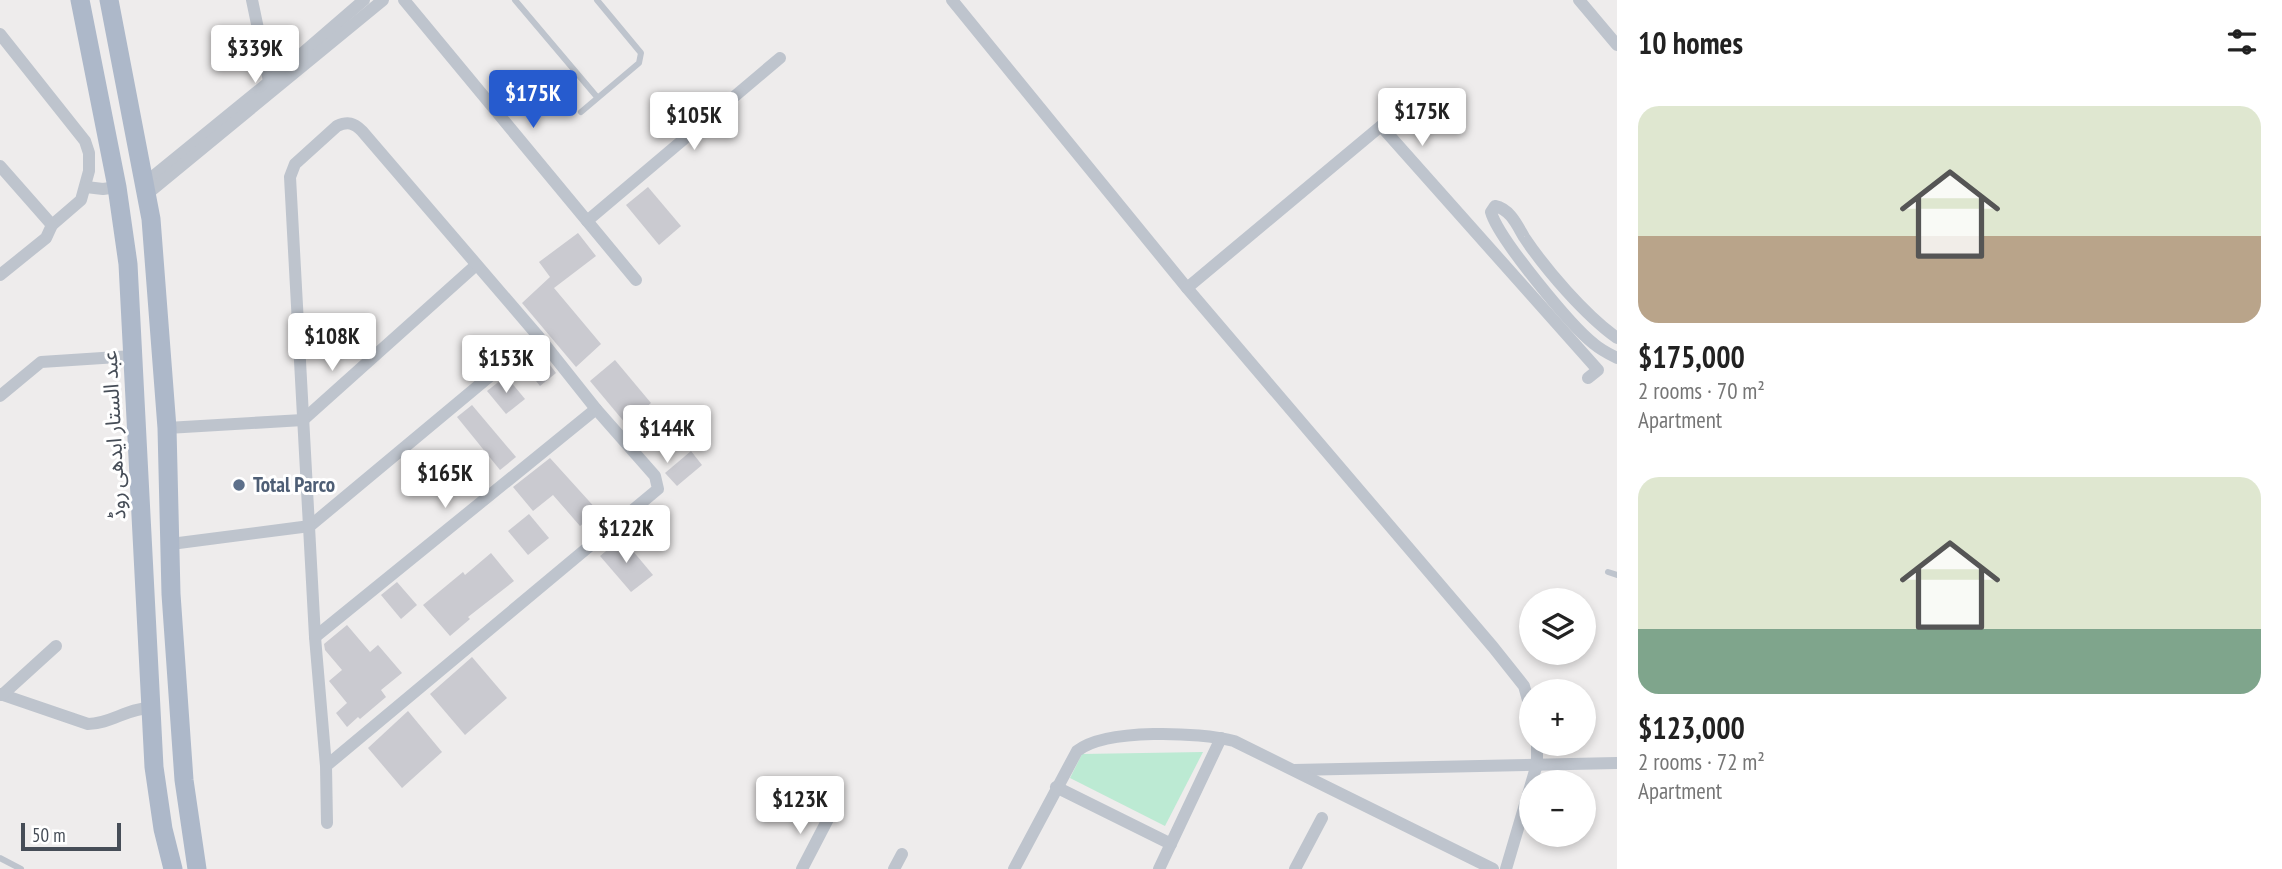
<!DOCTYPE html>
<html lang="en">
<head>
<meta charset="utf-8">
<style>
	:root { --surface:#fff; --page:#f6f6f6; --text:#222; --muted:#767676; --accent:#265bce }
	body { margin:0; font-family:"PT Sans Narrow","Noto Sans Arabic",sans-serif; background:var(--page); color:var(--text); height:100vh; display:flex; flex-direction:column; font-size:26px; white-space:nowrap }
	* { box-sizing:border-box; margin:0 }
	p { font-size:23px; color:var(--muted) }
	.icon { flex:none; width:38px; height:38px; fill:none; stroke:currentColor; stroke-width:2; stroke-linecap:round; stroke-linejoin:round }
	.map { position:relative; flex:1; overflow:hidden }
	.side { display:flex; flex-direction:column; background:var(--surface); width:665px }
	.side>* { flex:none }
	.tools { position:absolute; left:1519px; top:588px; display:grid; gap:14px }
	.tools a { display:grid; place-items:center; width:77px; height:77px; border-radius:50%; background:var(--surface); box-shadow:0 4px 10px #0003; font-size:35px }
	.scale { position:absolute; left:21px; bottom:18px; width:100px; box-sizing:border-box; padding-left:7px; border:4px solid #464d57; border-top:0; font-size:19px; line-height:24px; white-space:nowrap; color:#464d57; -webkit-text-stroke:5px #fff; paint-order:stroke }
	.price { position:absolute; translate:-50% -60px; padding:0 16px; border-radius:7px; background:#fff; color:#222; font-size:23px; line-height:46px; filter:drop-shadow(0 2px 4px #0008) }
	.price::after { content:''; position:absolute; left:50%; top:42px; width:21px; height:16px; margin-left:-10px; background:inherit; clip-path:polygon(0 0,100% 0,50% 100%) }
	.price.current { background:var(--accent); color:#fff }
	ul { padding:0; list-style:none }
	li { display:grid; align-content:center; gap:14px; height:371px; padding:0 21px }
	li span { display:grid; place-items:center; height:217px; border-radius:21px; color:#555 }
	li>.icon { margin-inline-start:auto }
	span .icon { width:126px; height:126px; fill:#fffc; stroke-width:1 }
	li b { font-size:30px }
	h2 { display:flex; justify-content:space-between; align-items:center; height:84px; padding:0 21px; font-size:30px }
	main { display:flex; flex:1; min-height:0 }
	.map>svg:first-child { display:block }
	.green { fill:#bcead3 }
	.building { fill:#cacad0 }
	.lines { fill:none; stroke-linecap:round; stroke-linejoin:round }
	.service { stroke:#bec4cd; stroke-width:6 }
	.minor { stroke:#bec4cd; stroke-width:12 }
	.primary { stroke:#adb8c9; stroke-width:19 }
	.service-dot { fill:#5c6f8a; stroke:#fff; stroke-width:2.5 }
	.labels { text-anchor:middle; stroke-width:6; stroke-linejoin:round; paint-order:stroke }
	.street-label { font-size:21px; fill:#464d57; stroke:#fff }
	.service-label { font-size:21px; font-weight:bold; fill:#4e5e75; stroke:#fff; text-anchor:start }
</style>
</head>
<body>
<main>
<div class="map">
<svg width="1617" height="869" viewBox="0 0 1617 869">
	<rect width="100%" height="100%" fill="#eeecec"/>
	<path class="green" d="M 1203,752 L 1165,826 L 1070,778 L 1082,754 Z"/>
	<g class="building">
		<path d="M 648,187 L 681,226 L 659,245 L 626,205 Z"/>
		<path d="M 578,233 L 596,256 L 554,288 L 601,344 L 576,367 L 522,303 L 550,277 L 539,262 Z"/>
		<path d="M 537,348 L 556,373 L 540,386 L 521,362 Z"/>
		<path d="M 615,360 L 651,403 L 626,424 L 590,381 Z"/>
		<path d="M 506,376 L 525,399 L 506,414 L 487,391 Z"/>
		<path d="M 472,405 L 516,457 L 500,470 L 457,417 Z"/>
		<path d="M 691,451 L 702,465 L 677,486 L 665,473 Z"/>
		<path d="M 550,458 L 598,511 L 580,526 L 553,495 L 533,511 L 513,487 Z"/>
		<path d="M 529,514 L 549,538 L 528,555 L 508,531 Z"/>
		<path d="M 622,538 L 653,575 L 631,592 L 600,556 Z"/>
		<path d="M 491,553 L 514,581 L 468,617 L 470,619 L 450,636 L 423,605 L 463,572 L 465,575 Z"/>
		<path d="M 397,582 L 417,605 L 401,619 L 381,595 Z"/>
		<path d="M 347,625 L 370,652 L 378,645 L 402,673 L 381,690 L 386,697 L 360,719 L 358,717 L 347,727 L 336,713 L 347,703 L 329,681 L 342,670 L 325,650 L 324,644 Z"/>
		<path d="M 472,657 L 507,698 L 465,735 L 430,694 Z"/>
		<path d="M 408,711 L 442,752 L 402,788 L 368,748 Z"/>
	</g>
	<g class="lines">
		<g class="service">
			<path d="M 515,0 L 597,97"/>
			<path d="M 581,112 L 639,63 L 641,53 L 597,0"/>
			<path d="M 1608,572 L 1617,575"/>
			<path d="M 0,858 L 21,869"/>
		</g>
		<g class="minor">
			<path d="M 252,0 L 270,86"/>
			<path d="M 404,0 L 636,280"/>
			<path d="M 952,0 L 1187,288 L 1493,647 L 1524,686 L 1531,711"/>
			<path d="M 1579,0 L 1617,45"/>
			<path d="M 0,34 L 85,141 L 89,153 L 89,171 L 81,200 L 52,225 L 46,238 L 0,275"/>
			<path d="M 0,166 L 52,225"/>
			<path d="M 145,183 L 269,82 L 364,0"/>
			<path d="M 86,187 L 103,189 L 117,187"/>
			<path d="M 147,194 L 383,0"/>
			<path d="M 587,221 L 780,58"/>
			<path d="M 1187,288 L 1381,126 L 1598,370 L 1588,378"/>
			<path d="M 1617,338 C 1585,315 1546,270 1524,237 C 1517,225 1510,209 1495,206 L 1491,212 C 1498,238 1571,326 1594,344 C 1601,350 1609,354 1617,358"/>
			<path d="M 0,396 L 41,362 L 133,356"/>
			<path d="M 167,428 L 303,420 L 475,266"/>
			<path d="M 171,544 L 310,526 L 538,336"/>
			<path d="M 315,637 L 596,409"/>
			<path d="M 0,694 L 88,724 C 110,724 128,708 150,708"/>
			<path d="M 2,695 L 56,646"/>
			<path d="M 326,766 L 658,489 L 655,476 L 596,409 L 538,336 L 362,131 C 354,123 348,121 337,126 L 295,164 L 290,177 L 315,637 L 326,766 L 327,823"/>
			<path d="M 1294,770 L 1617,763"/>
			<path d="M 1056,787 L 1171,844"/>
			<path d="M 802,869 L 828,819"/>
			<path d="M 894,869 L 902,854"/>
			<path d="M 1014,869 L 1077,751 C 1106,728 1199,732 1234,741 L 1493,869"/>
			<path d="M 1159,869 L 1221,738"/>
			<path d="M 1295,869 L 1322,818"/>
			<path d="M 1506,869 L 1537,764 L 1537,744"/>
		</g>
		<g class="primary">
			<path d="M 80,0 L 117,187 L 128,264 L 154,767 L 163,829 L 173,869"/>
			<path d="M 109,0 L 151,219 L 167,428 L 171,594 L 184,780 L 197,869"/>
		</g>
	</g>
	<circle class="service-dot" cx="239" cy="485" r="7"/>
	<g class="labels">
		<g class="street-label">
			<text transform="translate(114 435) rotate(-93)" y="7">عبد الستار ایدھی روڈ</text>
		</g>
		<g class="service-label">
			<text x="253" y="492">Total Parco</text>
		</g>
	</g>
</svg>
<div class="tools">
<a><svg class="icon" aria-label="layers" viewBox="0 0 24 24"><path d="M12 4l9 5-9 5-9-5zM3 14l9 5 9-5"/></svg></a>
<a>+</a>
<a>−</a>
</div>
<div class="scale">50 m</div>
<b class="price" style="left:255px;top:85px">$339K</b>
<b class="price current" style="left:533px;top:130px">$175K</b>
<b class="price" style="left:1422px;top:148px">$175K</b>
<b class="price" style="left:694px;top:152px">$105K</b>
<b class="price" style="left:332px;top:373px">$108K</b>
<b class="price" style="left:506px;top:395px">$153K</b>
<b class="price" style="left:667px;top:465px">$144K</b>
<b class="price" style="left:445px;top:510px">$165K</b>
<b class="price" style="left:626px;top:565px">$122K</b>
<b class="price" style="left:800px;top:836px">$123K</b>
</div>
<section class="side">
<h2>10 homes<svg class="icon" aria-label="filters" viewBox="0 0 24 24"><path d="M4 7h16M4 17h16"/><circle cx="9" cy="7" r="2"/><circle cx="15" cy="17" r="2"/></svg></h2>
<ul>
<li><span style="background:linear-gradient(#dfe7d0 60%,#b9a48a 0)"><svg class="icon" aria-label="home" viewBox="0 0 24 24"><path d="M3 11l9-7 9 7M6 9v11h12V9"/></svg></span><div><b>$175,000</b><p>2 rooms · 70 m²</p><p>Apartment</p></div></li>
<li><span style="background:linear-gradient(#dfe7d0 70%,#7fa58c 0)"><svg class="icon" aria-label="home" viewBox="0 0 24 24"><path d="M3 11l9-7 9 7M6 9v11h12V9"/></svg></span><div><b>$123,000</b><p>2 rooms · 72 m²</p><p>Apartment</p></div></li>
</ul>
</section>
</main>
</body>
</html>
